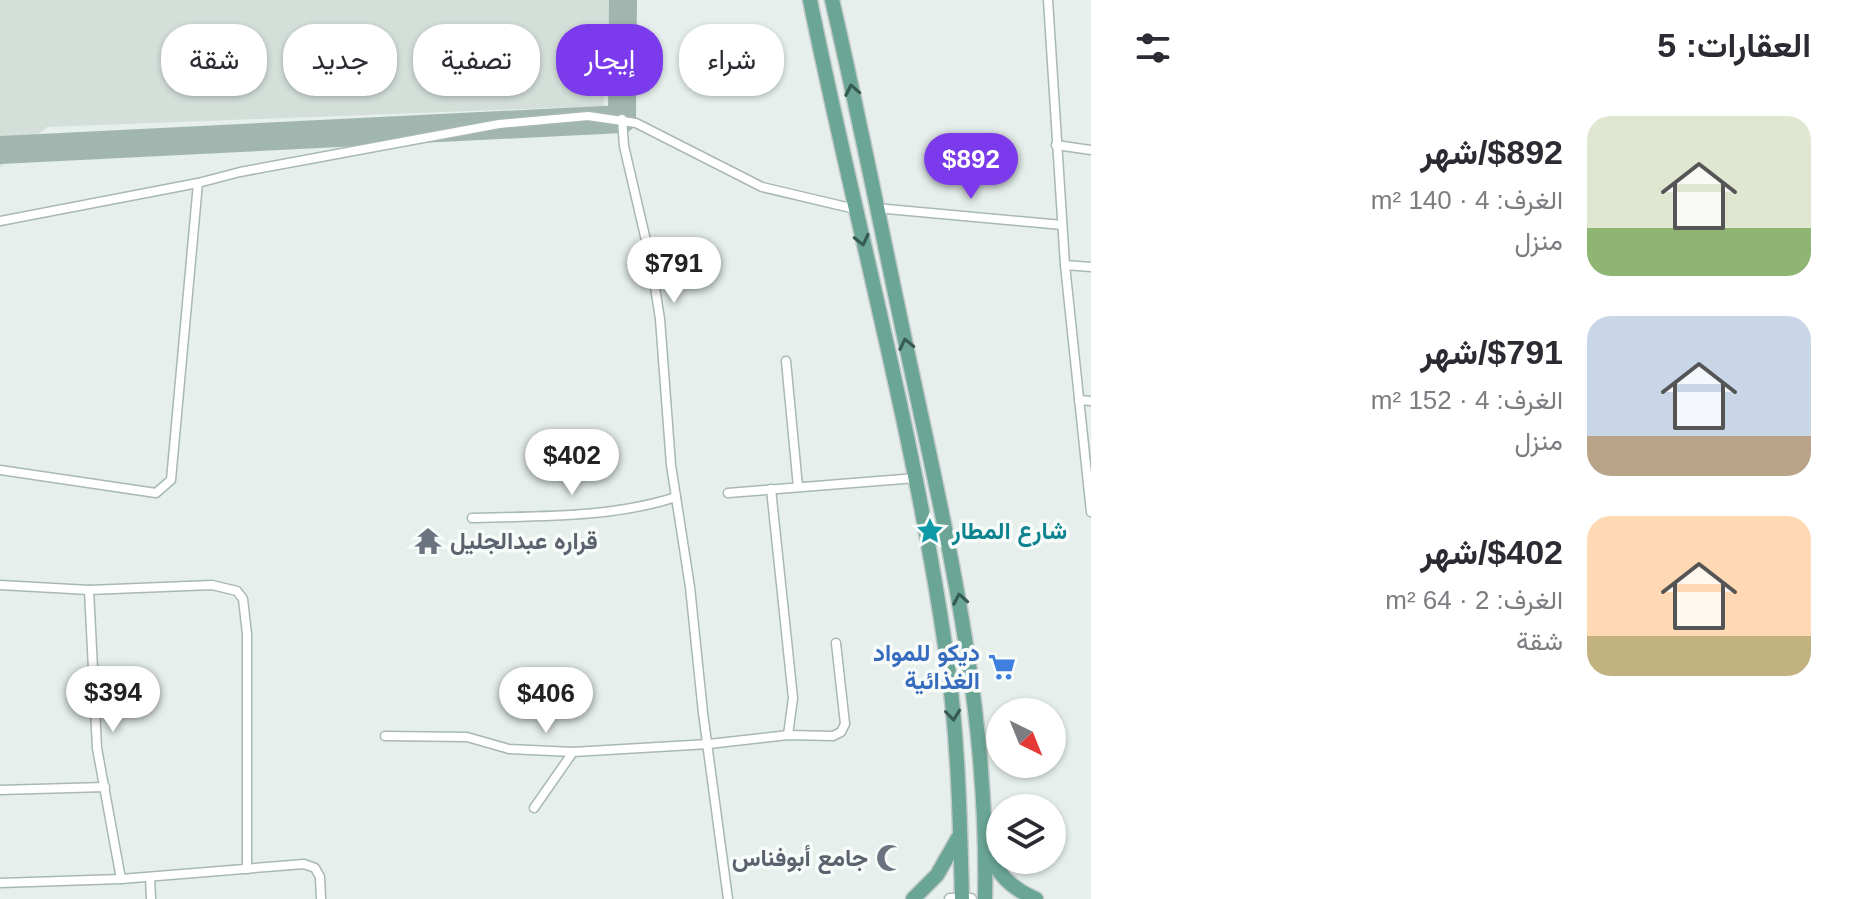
<!DOCTYPE html>
<html lang="ar">
<head>
<meta charset="utf-8">
<style>
	:root { --surface:#fff; --page:#f7f7f7; --text:#2b2b33; --muted:#7c7c81; --accent:#7c3aed }
	body { margin:0; font-family:Arial,Vazirmatn,sans-serif; background:var(--page); color:var(--text); direction:rtl; height:100vh; display:flex; flex-direction:column; font-size:30px; white-space:nowrap }
	* { box-sizing:border-box; margin:0 }
	p { font-size:26px; color:var(--muted) }
	.icon { flex:none; width:44px; height:44px; fill:none; stroke:currentColor; stroke-width:2; stroke-linecap:round; stroke-linejoin:round }
	.map { position:relative; flex:1; overflow:hidden; direction:ltr }
	.sheet { display:flex; flex-direction:column; background:var(--surface); width:760px }
	.sheet>* { flex:none }
	.guide { position:absolute; left:24px; top:24px; width:760px; height:72px; direction:rtl; display:flex; gap:16px }
	.needle { width:52px; rotate:137deg }
	.buttons { position:absolute; left:986px; top:698px; display:grid; gap:16px }
	.buttons a { display:grid; place-items:center; width:80px; height:80px; border-radius:50%; background:var(--surface); box-shadow:0 2px 6px #0004; font-size:40px }
	.price { position:absolute; translate:-50% -68px; padding:0 18px; border-radius:28px; background:#fff; color:#222; font-size:26px; line-height:52px; filter:drop-shadow(0 2px 4px #0008) }
	.price::after { content:''; position:absolute; left:50%; top:48px; width:24px; height:18px; margin-left:-12px; background:inherit; clip-path:polygon(0 0,100% 0,50% 100%) }
	.price.current { background:var(--accent); color:#fff }
	ul { padding:0; list-style:none }
	li { display:flex; align-items:center; gap:24px; height:200px; padding:0 40px }
	li span { display:grid; place-items:center; flex:none; width:224px; height:160px; border-radius:24px; color:#555 }
	li>.icon { margin-inline-start:auto }
	span .icon { width:96px; height:96px; fill:#fffc; stroke-width:1 }
	li b { font-size:34px }
	h2 { display:flex; justify-content:space-between; align-items:center; height:96px; padding:0 40px; font-size:34px }
	.pill { padding:0 28px; border-radius:32px; background:var(--surface); box-shadow:0 2px 6px #0004; font-size:28px; line-height:72px }
	.pill.current { background:var(--accent); color:#fff }
	main { display:flex; flex:1; min-height:0 }
	.map>svg:first-child { display:block }
	.built { fill:#d4dfda }
	.lines { fill:none; stroke-linecap:round; stroke-linejoin:round }
	.taxiway { stroke:#a2b6b0; stroke-width:28 }
	.minor-casing { stroke:#a8b8b2; stroke-width:11 }
	.tertiary-casing { stroke:#a8b8b2; stroke-width:13 }
	.primary-casing { stroke:#c2cac8; stroke-width:17 }
	.minor { stroke:#fff; stroke-width:8 }
	.tertiary { stroke:#fff; stroke-width:10 }
	.primary { stroke:#6aa596; stroke-width:14 }
	.oneway { stroke:#365b51 }
	.labels { text-anchor:middle; stroke-width:7; stroke-linejoin:round; paint-order:stroke }
	.culture-label { font-size:24px; font-weight:bold; fill:#0d838f; stroke:#f7fbf9; text-anchor:start }
	.worship-label { font-size:24px; font-weight:bold; fill:#5b616d; stroke:#f7fbf9; text-anchor:start }
	.shop-label { font-size:24px; font-weight:bold; fill:#366cbe; stroke:#f7fbf9; text-anchor:end }
</style>
</head>
<body>
<main>
<section class="sheet">
<h2>العقارات: 5<svg class="icon" aria-label="filters" viewBox="0 0 24 24"><path d="M4 7h16M4 17h16"/><circle cx="9" cy="7" r="2"/><circle cx="15" cy="17" r="2"/></svg></h2>
<ul>
<li><span style="background:linear-gradient(#dfe7d0 70%,#8fb573 0)"><svg class="icon" aria-label="home" viewBox="0 0 24 24"><path d="M3 11l9-7 9 7M6 9v11h12V9"/></svg></span><div><b>$892/شهر</b><p>الغرف: 4 · 140 m²</p><p>منزل</p></div></li>
<li><span style="background:linear-gradient(#c9d6e8 75%,#b9a48a 0)"><svg class="icon" aria-label="home" viewBox="0 0 24 24"><path d="M3 11l9-7 9 7M6 9v11h12V9"/></svg></span><div><b>$791/شهر</b><p>الغرف: 4 · 152 m²</p><p>منزل</p></div></li>
<li><span style="background:linear-gradient(#ffd9b3 75%,#c2b280 0)"><svg class="icon" aria-label="home" viewBox="0 0 24 24"><path d="M3 11l9-7 9 7M6 9v11h12V9"/></svg></span><div><b>$402/شهر</b><p>الغرف: 2 · 64 m²</p><p>شقة</p></div></li>
</ul>
</section>
<div class="map">
<svg width="1091" height="899" viewBox="0 0 1091 899">
	<rect width="100%" height="100%" fill="#e6efeb"/>
	<path class="built" d="M 0,0 L 615,0 L 603,106 L 47,127 L 0,167 Z"/>
	<g class="lines">
		<path class="taxiway" d="M 0,150 L 622,119 L 623,0"/>
		<g class="minor-casing">
			<g id="minor">
				<path d="M 1048,0 L 1065,265 L 1091,512"/>
				<path d="M 622,119 L 624,146 L 651,262 L 660,319 L 671,465 L 690,587 L 703,713 L 728,899"/>
				<path d="M 1056,145 L 1091,150"/>
				<path d="M 876,208 L 1062,225"/>
				<path d="M 0,221 L 198,183"/>
				<path d="M 1065,265 L 1091,267"/>
				<path d="M 786,361 L 798,487"/>
				<path d="M 1079,400 L 1091,401"/>
				<path d="M 0,470 L 156,493 L 171,480 L 198,183 L 240,172 L 499,124 L 588,116 L 636,123 L 762,187 L 855,209"/>
				<path d="M 771,489 L 793,698 L 788,735"/>
				<path d="M 728,493 L 916,478"/>
				<path d="M 472,518 C 539,516 612,518 676,497"/>
				<path d="M 0,585 L 89,590 L 212,585 L 237,591 L 243,599 L 247,634 L 247,869"/>
				<path d="M 89,590 L 97,748 L 121,879"/>
				<path d="M 385,736 L 467,737 L 509,749 L 573,752 L 709,744 L 788,735 L 833,736 L 841,732 L 845,724 L 836,643"/>
				<path d="M 0,790 L 105,787"/>
				<path d="M 534,808 L 573,752"/>
				<path d="M 150,877 L 151,899"/>
				<path d="M 0,883 L 121,879 L 304,864 L 315,868 L 320,877 L 321,899"/>
			</g>
		</g>
		<g class="tertiary-casing">
			<path id="tertiary" d="M 950,899 L 971,899"/>
		</g>
		<g class="primary-casing">
			<g id="primary">
				<path d="M 810,0 C 854,217 914,432 946,652 C 958,734 960,816 962,899"/>
				<path d="M 832,0 C 861,124 885,249 912,373 C 950,550 989,716 985,899"/>
				<path d="M 988,850 C 996,874 1012,889 1036,899"/>
				<path d="M 913,899 L 937,875 L 958,838"/>
			</g>
		</g>
		<use href="#minor" class="minor"/>
		<use href="#tertiary" class="tertiary"/>
		<use href="#primary" class="primary"/>
	</g>
	<defs><path id="oneway-chevron" d="M-2-3.5L2.5 0L-2 3.5" fill="none" stroke-width="1.6" stroke-linecap="round" stroke-linejoin="round" transform="scale(2)"/></defs>
	<g class="oneway">
		<use href="#oneway-chevron" transform="translate(852 90) rotate(-101)"/>
		<use href="#oneway-chevron" transform="translate(862 240) rotate(77)"/>
		<use href="#oneway-chevron" transform="translate(906 344) rotate(-102)"/>
		<use href="#oneway-chevron" transform="translate(960 599) rotate(-100)"/>
		<use href="#oneway-chevron" transform="translate(953 715) rotate(84)"/>
	</g>
	<defs>
		<g id="sight-bare" transform="scale(2.16)"><path d="M0-6L1.8-2.2L6-1.7L2.9 1.2L3.7 5.4L0 3.3L-3.7 5.4L-2.9 1.2L-6-1.7L-1.8-2.2Z" fill="#0f9aa8" stroke="#f7fbf9" stroke-width="2.5" paint-order="stroke"/></g>
		<g id="temple-bare" transform="scale(2.16)"><path d="M0-6L5-2H3V0L6.5 2.5H4V6H1.5V3h-3V6H-4V2.5H-6.5L-3 0V-2H-5Z" fill="#6b7280" stroke="#f7fbf9" stroke-width="2.5" paint-order="stroke"/></g>
		<g id="supermarket-bare" transform="scale(2.16)"><path d="M-6-5.5h2.5l.6 2H6L4.5 2H-2.5L-4.4-4H-6ZM-1.5 3.2a1.3 1.3 0 1 0 .1 0ZM3 3.2a1.3 1.3 0 1 0 .1 0Z" fill="#3f7fe0" stroke="#f7fbf9" stroke-width="2.5" paint-order="stroke"/></g>
		<g id="mosque-bare" transform="scale(2.16)"><path d="M3.5-4.9A6 6 0 1 0 3.5 4.9A5 5 0 1 1 3.5-4.9Z" fill="#6b7280" stroke="#f7fbf9" stroke-width="2.5" paint-order="stroke"/></g>
	</defs>
	<g fill-rule="evenodd">
		<use href="#sight-bare" x="930" y="531"/>
		<use href="#temple-bare" x="428" y="541"/>
		<use href="#supermarket-bare" x="1002" y="667"/>
		<use href="#mosque-bare" x="890" y="858"/>
	</g>
	<g class="labels">
		<g class="culture-label">
			<text x="952" y="539">شارع المطار</text>
		</g>
		<g class="worship-label">
			<text x="450" y="549">قراره عبدالجليل</text>
			<text x="868" y="866" text-anchor="end">جامع أبوفناس</text>
		</g>
		<g class="shop-label">
			<text x="980" y="661">ديكو للمواد<tspan x="980" dy="28">الغذائية</tspan></text>
		</g>
	</g>
</svg>
<div class="buttons">
<a><svg class="needle" viewBox="-14 -14 28 28"><path d="M0-13l5 13h-10z" fill="#e53935"/><path d="M0 13l5-13h-10z" fill="#7c7c81"/></svg></a>
<a><svg class="icon" aria-label="layers" viewBox="0 0 24 24"><path d="M12 4l9 5-9 5-9-5zM3 14l9 5 9-5"/></svg></a>
</div>
<b class="price current" style="left:971px;top:201px">$892</b>
<b class="price" style="left:674px;top:305px">$791</b>
<b class="price" style="left:572px;top:497px">$402</b>
<b class="price" style="left:113px;top:734px">$394</b>
<b class="price" style="left:546px;top:735px">$406</b>
<div class="guide">
<a class="pill">شراء</a>
<a class="pill current">إيجار</a>
<a class="pill">تصفية</a>
<a class="pill">جديد</a>
<a class="pill">شقة</a>
</div>
</div>
</main>
</body>
</html>
